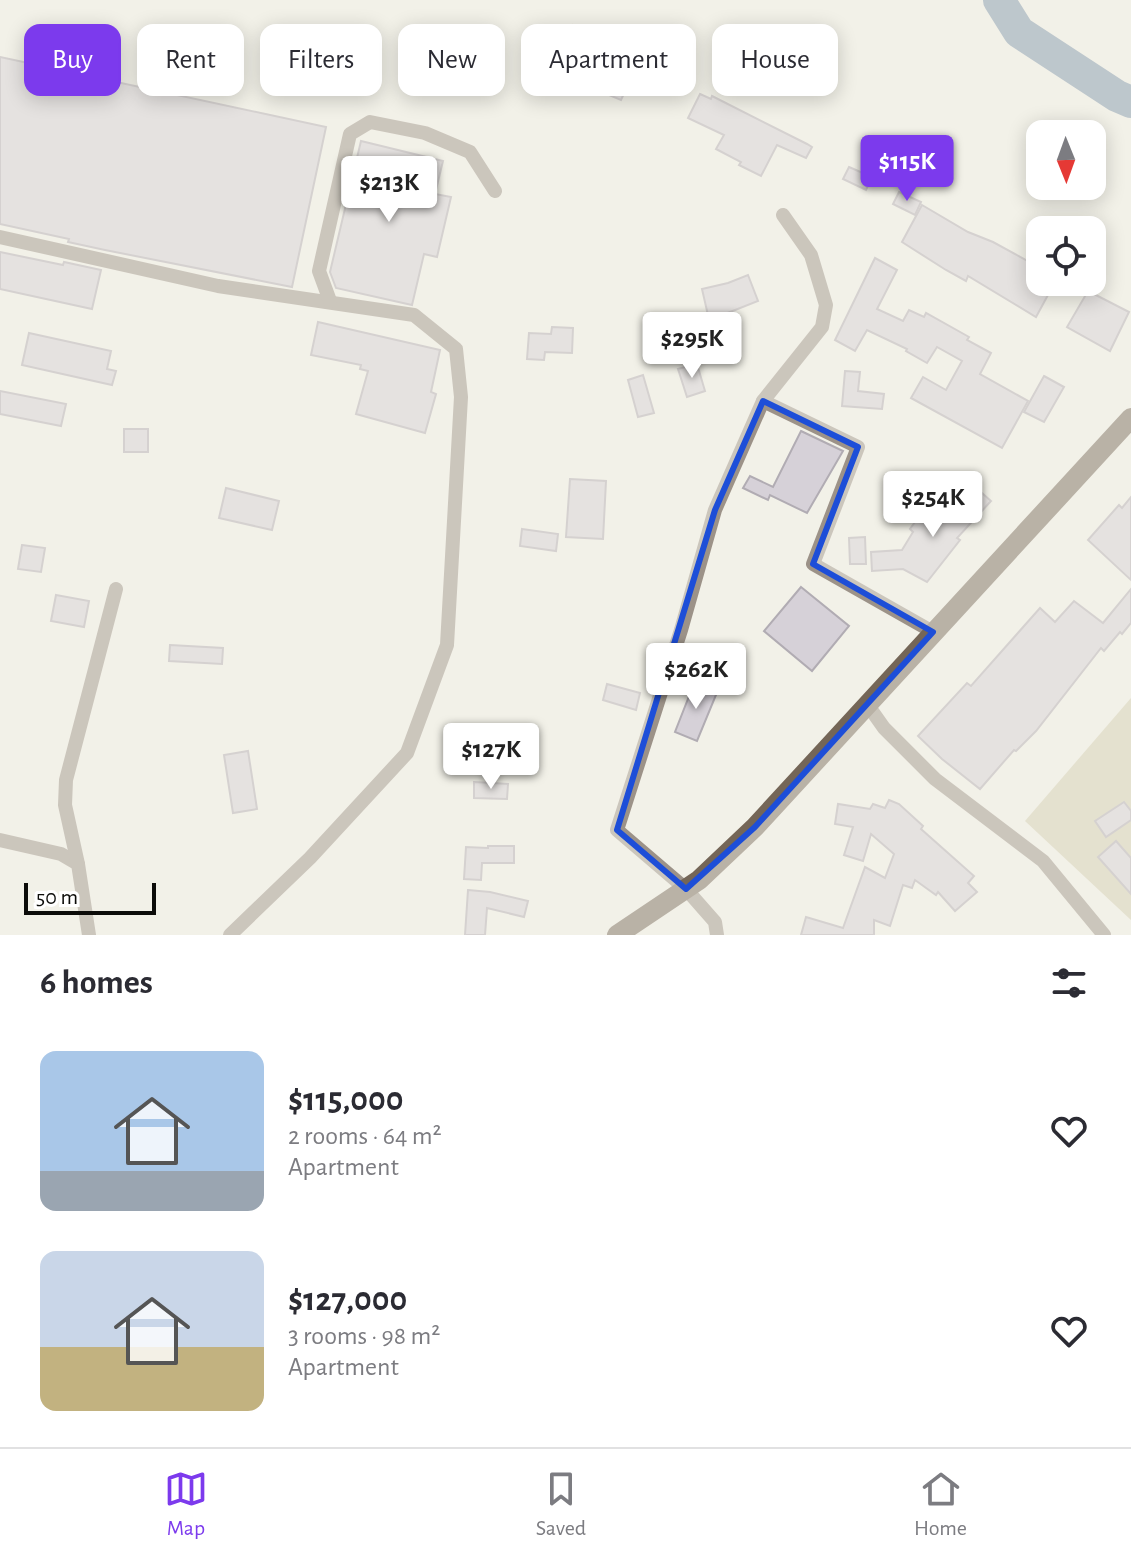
<!DOCTYPE html>
<html lang="en">
<head>
<meta charset="utf-8">
<style>
	:root { --surface:#fff; --page:#f7f7f7; --text:#2b2b33; --muted:#7c7c81; --line:#e1e1e2; --accent:#7c3aed }
	body { margin:0; font-family:"Alegreya Sans",sans-serif; background:var(--page); color:var(--text); height:100vh; display:flex; flex-direction:column; font-size:30px; white-space:nowrap }
	* { box-sizing:border-box; margin:0 }
	p { font-size:26px; color:var(--muted) }
	.icon { flex:none; width:44px; height:44px; fill:none; stroke:currentColor; stroke-width:2; stroke-linecap:round; stroke-linejoin:round }
	.map { position:relative; height:935px; overflow:hidden }
	.sheet { display:flex; flex-direction:column; background:var(--surface); flex:1 }
	.sheet>* { flex:none }
	.hud { position:absolute; left:24px; top:24px; width:1084px; height:72px; display:flex; gap:16px }
	.needle { width:52px; rotate:179deg }
	.controls { position:absolute; left:1026px; top:120px; display:grid; gap:16px }
	.controls a { display:grid; place-items:center; width:80px; height:80px; border-radius:16px; background:var(--surface); box-shadow:0 4px 20px #0003; font-size:40px }
	.scale { position:absolute; left:24px; bottom:20px; width:132px; box-sizing:border-box; padding-left:8px; border:4px solid #0c0c09; border-top:0; font-size:22px; line-height:28px; white-space:nowrap; color:#0c0c09; -webkit-text-stroke:6px #fff; paint-order:stroke }
	.price { position:absolute; translate:-50% -68px; padding:0 18px; border-radius:8px; background:#fff; color:#222; font-size:26px; line-height:52px; filter:drop-shadow(0 2px 4px #0008) }
	.price::after { content:''; position:absolute; left:50%; top:48px; width:24px; height:18px; margin-left:-12px; background:inherit; clip-path:polygon(0 0,100% 0,50% 100%) }
	.price.on { background:var(--accent); color:#fff }
	ul { padding:0; list-style:none }
	li { display:flex; align-items:center; gap:24px; height:200px; padding:0 40px }
	li span { display:grid; place-items:center; flex:none; width:224px; height:160px; border-radius:16px; color:#555 }
	li>.icon { margin-inline-start:auto }
	span .icon { width:96px; height:96px; fill:#fffc; stroke-width:1 }
	li b { font-size:34px }
	h2 { display:flex; justify-content:space-between; align-items:center; height:96px; padding:0 40px; font-size:34px }
	.chip { padding:0 28px; border-radius:16px; background:var(--surface); box-shadow:0 4px 20px #0003; font-size:28px; line-height:72px }
	.chip.on { background:var(--accent); color:#fff }
	.tab-bar { display:flex; justify-content:space-around; align-items:center; height:112px; border-top:2px solid var(--line); background:var(--surface); font-size:22px; color:var(--muted) }
	.tab-bar a { display:grid; justify-items:center; gap:4px }
	.tab-bar .on { color:var(--accent) }
	.map>svg:first-child { display:block }
	.green { fill:#d3ceb1 }
	.lines { fill:none; stroke-linecap:round; stroke-linejoin:round }
	.river { stroke:#7d94ab; stroke-width:32 }
	.building { fill:#d6d1d8; stroke:#b1acb3; stroke-width:2 }
	.street { stroke:#9c9288; stroke-width:14 }
	.secondary { stroke:#746657; stroke-width:20 }
	.marked { fill:none; stroke:#1d4ed8; stroke-width:6; stroke-linejoin:round }
</style>
</head>
<body>
<div class="map">
<svg width="1131" height="935" viewBox="0 0 1131 935">
	<rect width="100%" height="100%" fill="#f2f1e8"/>
	<path class="green" d="M 1131,698 L 1131,920 L 1025,821 Z"/>
	<g class="lines">
		<path class="river" d="M 999,0 L 1019,32 L 1117,96 L 1131,102"/>
	</g>
	<g class="building">
		<path d="M 573,25 L 594,35 L 573,73 L 553,61 Z"/>
		<path d="M 617,47 L 642,57 L 639,61 L 665,73 L 659,86 L 633,74 L 621,100 L 597,90 Z"/>
		<path d="M 0,57 L 326,127 L 292,287 L 105,250 L 68,242 L 69,239 L 0,224 Z"/>
		<path d="M 700,94 L 711,99 L 712,96 L 807,144 L 812,147 L 806,158 L 777,145 L 761,176 L 739,165 L 741,162 L 716,149 L 724,135 L 688,118 Z"/>
		<path d="M 361,141 L 443,161 L 435,194 L 451,197 L 437,257 L 424,254 L 412,305 L 336,288 L 330,272 Z"/>
		<path d="M 849,167 L 872,177 L 866,190 L 843,179 Z"/>
		<path d="M 899,192 L 921,202 L 915,215 L 893,204 Z"/>
		<path d="M 922,205 L 968,232 L 993,242 L 1035,265 L 1033,268 L 1040,271 L 1040,282 L 1055,282 L 1036,317 L 968,276 L 966,281 L 946,270 L 902,242 Z"/>
		<path d="M 0,252 L 63,265 L 64,262 L 101,270 L 92,309 L 0,289 Z"/>
		<path d="M 875,258 L 897,270 L 877,309 L 903,321 L 909,310 L 924,317 L 926,313 L 969,337 L 967,340 L 991,353 L 980,374 L 1028,401 L 1002,448 L 911,398 L 923,377 L 946,390 L 962,361 L 937,347 L 927,363 L 906,351 L 907,349 L 867,330 L 855,351 L 835,340 Z"/>
		<path d="M 748,275 L 758,301 L 725,314 L 726,320 L 710,324 L 702,289 L 728,283 Z"/>
		<path d="M 1088,291 L 1129,312 L 1110,351 L 1067,327 Z"/>
		<path d="M 318,322 L 440,350 L 431,392 L 436,394 L 425,433 L 356,414 L 368,371 L 360,369 L 361,365 L 311,355 Z"/>
		<path d="M 552,327 L 573,328 L 572,353 L 545,352 L 544,360 L 527,359 L 529,333 L 551,334 Z"/>
		<path d="M 29,333 L 111,351 L 107,369 L 116,371 L 112,385 L 22,365 Z"/>
		<path d="M 697,364 L 705,391 L 687,397 L 678,369 Z"/>
		<path d="M 845,371 L 860,372 L 858,391 L 884,394 L 882,409 L 842,406 Z"/>
		<path d="M 643,375 L 654,413 L 638,417 L 628,380 Z"/>
		<path d="M 1044,376 L 1064,387 L 1044,422 L 1024,412 Z"/>
		<path d="M 0,391 L 66,404 L 61,426 L 0,414 Z"/>
		<rect x="124" y="429" width="24" height="23"/>
		<path d="M 801,431 L 843,451 L 807,513 L 770,495 L 768,500 L 743,488 L 750,476 L 773,487 Z"/>
		<path d="M 570,479 L 606,481 L 603,539 L 566,537 Z"/>
		<path d="M 973,485 L 991,501 L 957,538 L 960,540 L 927,582 L 903,569 L 872,571 L 871,552 L 902,550 L 913,532 L 910,529 L 921,514 L 936,525 Z"/>
		<path d="M 226,488 L 279,501 L 272,530 L 219,518 Z"/>
		<path d="M 1131,497 L 1131,580 L 1088,540 L 1119,505 L 1122,508 Z"/>
		<path d="M 522,529 L 558,534 L 556,551 L 520,546 Z"/>
		<path d="M 865,537 L 866,564 L 850,564 L 849,538 Z"/>
		<path d="M 22,545 L 45,548 L 41,572 L 18,569 Z"/>
		<path d="M 801,587 L 849,626 L 812,671 L 764,631 Z"/>
		<path d="M 1131,589 L 1131,623 L 1122,634 L 1120,632 L 1104,651 L 1101,648 L 1036,731 L 1016,751 L 1014,750 L 980,789 L 942,759 L 918,736 L 967,683 L 971,686 L 1040,608 L 1055,622 L 1074,601 L 1103,623 Z"/>
		<path d="M 56,595 L 89,601 L 84,627 L 51,621 Z"/>
		<path d="M 170,645 L 223,648 L 222,664 L 169,661 Z"/>
		<path d="M 695,681 L 718,690 L 697,741 L 675,732 Z"/>
		<path d="M 607,684 L 640,693 L 636,710 L 603,700 Z"/>
		<path d="M 248,751 L 257,809 L 233,813 L 224,755 Z"/>
		<path d="M 474,782 L 508,784 L 507,799 L 474,798 Z"/>
		<path d="M 889,800 L 899,804 L 923,826 L 921,829 L 974,876 L 968,883 L 977,892 L 955,911 L 938,892 L 936,895 L 915,880 L 912,888 L 903,885 L 890,926 L 874,920 L 874,935 L 801,935 L 806,917 L 843,928 L 865,867 L 885,878 L 894,854 L 871,834 L 863,861 L 844,855 L 853,827 L 835,824 L 838,804 L 870,809 L 873,804 L 885,808 Z"/>
		<path d="M 1124,802 L 1131,811 L 1131,820 L 1106,837 L 1095,821 Z"/>
		<path d="M 1116,841 L 1131,858 L 1131,894 L 1098,857 Z"/>
		<path d="M 488,846 L 514,846 L 514,863 L 482,863 L 481,880 L 464,879 L 466,847 L 488,848 Z"/>
		<path d="M 468,890 L 490,892 L 528,901 L 524,917 L 487,908 L 485,935 L 465,935 Z"/>
	</g>
	<g class="lines">
		<g class="street">
			<path d="M 0,237 L 218,286 L 414,315 L 456,349 L 461,397 L 447,645 L 407,753 L 310,858 L 230,935"/>
			<path d="M 330,301 L 319,271 L 350,134 L 370,122 L 425,133 L 470,152 L 495,191"/>
			<path d="M 763,401 L 858,447 L 813,564 L 933,632"/>
			<path d="M 867,704 L 884,728 L 935,779 L 1043,861 L 1104,935"/>
			<path d="M 0,840 L 61,854 L 78,864 L 89,935"/>
			<path d="M 78,864 L 65,805 L 66,780 L 116,589"/>
			<path d="M 717,935 L 715,922 L 686,889 L 617,830 L 681,630 L 715,510 L 763,401 L 822,327 L 826,305 L 811,255 L 783,215"/>
		</g>
		<path class="secondary" d="M 617,935 L 699,880 L 755,827 L 1131,418"/>
	</g>
	<path d="M0 0H1131V935H0ZM 763,401 L 858,447 L 813,564 L 933,632 L 755,827 L 686,889 L 617,830 L 715,510 Z" fill="#f2f1e8" fill-opacity=".55" fill-rule="evenodd"/>
	<path class="marked" d="M 763,401 L 858,447 L 813,564 L 933,632 L 755,827 L 686,889 L 617,830 L 715,510 Z"/>
</svg>
<div class="controls">
<a><svg class="needle" viewBox="-14 -14 28 28"><path d="M0-13l5 13h-10z" fill="#e53935"/><path d="M0 13l5-13h-10z" fill="#7c7c81"/></svg></a>
<a><svg class="icon" aria-label="locate" viewBox="0 0 24 24"><circle cx="12" cy="12" r="6"/><path d="M12 2v4M12 18v4M2 12h4M18 12h4"/></svg></a>
</div>
<div class="scale">50 m</div>
<b class="price on" style="left:907px;top:203px">$115K</b>
<b class="price" style="left:389px;top:224px">$213K</b>
<b class="price" style="left:692px;top:380px">$295K</b>
<b class="price" style="left:933px;top:539px">$254K</b>
<b class="price" style="left:696px;top:711px">$262K</b>
<b class="price" style="left:491px;top:791px">$127K</b>
<div class="hud">
<a class="chip on">Buy</a>
<a class="chip">Rent</a>
<a class="chip">Filters</a>
<a class="chip">New</a>
<a class="chip">Apartment</a>
<a class="chip">House</a>
</div>
</div>
<section class="sheet">
<h2>6 homes<svg class="icon" aria-label="filters" viewBox="0 0 24 24"><path d="M4 7h16M4 17h16"/><circle cx="9" cy="7" r="2"/><circle cx="15" cy="17" r="2"/></svg></h2>
<ul>
<li><span style="background:linear-gradient(#a9c7e8 75%,#9aa5b1 0)"><svg class="icon" aria-label="home" viewBox="0 0 24 24"><path d="M3 11l9-7 9 7M6 9v11h12V9"/></svg></span><div><b>$115,000</b><p>2 rooms · 64 m²</p><p>Apartment</p></div><svg class="icon" aria-label="heart" viewBox="0 0 24 24"><path d="M12 20l-8-8c-3-5 5-10 8-4 3-6 11-1 8 4z"/></svg></li>
<li><span style="background:linear-gradient(#c9d6e8 60%,#c2b280 0)"><svg class="icon" aria-label="home" viewBox="0 0 24 24"><path d="M3 11l9-7 9 7M6 9v11h12V9"/></svg></span><div><b>$127,000</b><p>3 rooms · 98 m²</p><p>Apartment</p></div><svg class="icon" aria-label="heart" viewBox="0 0 24 24"><path d="M12 20l-8-8c-3-5 5-10 8-4 3-6 11-1 8 4z"/></svg></li>
</ul>
</section>
<nav class="tab-bar">
<a class="on"><svg class="icon" aria-label="map" viewBox="0 0 24 24"><path d="M3 6l6-2 6 2 6-2v14l-6 2-6-2-6 2zM9 4v14M15 6v14"/></svg>Map</a>
<a><svg class="icon" aria-label="saved" viewBox="0 0 24 24"><path d="M7 4h10v16l-5-4-5 4z"/></svg>Saved</a>
<a><svg class="icon" aria-label="home" viewBox="0 0 24 24"><path d="M3 11l9-7 9 7M6 9v11h12V9"/></svg>Home</a>
</nav>
</body>
</html>
